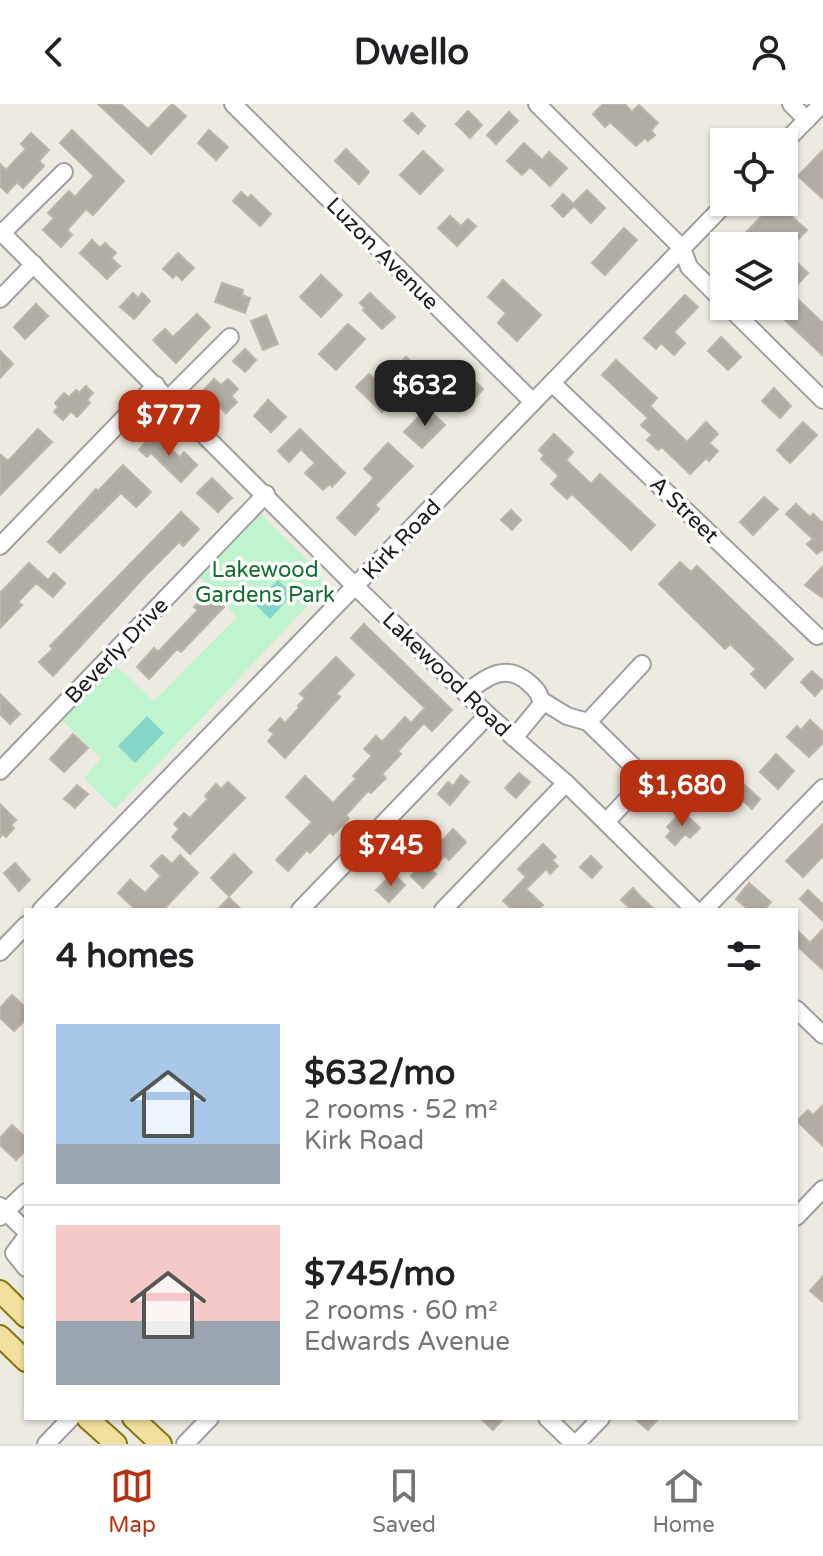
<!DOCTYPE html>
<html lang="en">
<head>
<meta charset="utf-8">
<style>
	:root { --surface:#fff; --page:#f2f2f2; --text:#202124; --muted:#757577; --line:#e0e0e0; --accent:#b7300f }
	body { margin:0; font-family:"Varela Round",sans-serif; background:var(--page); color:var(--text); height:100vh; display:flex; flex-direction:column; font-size:30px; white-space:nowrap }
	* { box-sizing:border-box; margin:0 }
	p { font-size:26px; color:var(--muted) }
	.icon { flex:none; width:44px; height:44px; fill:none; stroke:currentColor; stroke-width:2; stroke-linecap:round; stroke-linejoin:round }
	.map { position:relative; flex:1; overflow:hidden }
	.sheet { position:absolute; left:24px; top:804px; width:774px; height:512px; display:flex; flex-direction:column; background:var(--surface); border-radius:0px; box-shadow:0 2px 6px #0004 }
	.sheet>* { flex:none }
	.fabs { position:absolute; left:710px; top:24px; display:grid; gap:16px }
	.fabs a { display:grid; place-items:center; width:88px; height:88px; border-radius:0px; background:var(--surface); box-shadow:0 2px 6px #0004; font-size:40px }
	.price { position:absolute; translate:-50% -68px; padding:0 18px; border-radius:16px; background:var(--accent); color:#fff; font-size:26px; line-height:52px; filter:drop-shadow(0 2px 4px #0008) }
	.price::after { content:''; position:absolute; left:50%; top:48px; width:24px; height:18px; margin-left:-12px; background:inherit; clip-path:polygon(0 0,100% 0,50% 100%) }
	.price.active { background:#222; color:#fff }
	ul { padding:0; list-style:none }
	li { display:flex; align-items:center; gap:24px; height:200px; padding:0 32px }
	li+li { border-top:2px solid var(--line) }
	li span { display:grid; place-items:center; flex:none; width:224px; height:160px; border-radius:0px; color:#555 }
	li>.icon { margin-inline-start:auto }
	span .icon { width:96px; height:96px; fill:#fffc; stroke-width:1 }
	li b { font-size:34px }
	h2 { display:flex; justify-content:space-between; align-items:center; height:96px; padding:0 32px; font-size:34px }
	header { display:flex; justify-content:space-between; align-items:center; height:104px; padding:0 32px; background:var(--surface); font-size:36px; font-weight:700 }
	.dock { display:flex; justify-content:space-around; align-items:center; height:112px; border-top:2px solid var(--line); background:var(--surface); font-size:22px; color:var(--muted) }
	.dock a { display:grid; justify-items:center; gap:4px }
	.dock .active { color:var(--accent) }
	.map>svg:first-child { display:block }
	.park { fill:#c0f4ce }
	.pitch { fill:#84d6c6 }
	.building { fill:#b1aca4; stroke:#bcb4a5; stroke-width:2 }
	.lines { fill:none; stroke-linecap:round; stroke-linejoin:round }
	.minor-casing { stroke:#9f9f9f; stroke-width:20 }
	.major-casing { stroke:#87760b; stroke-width:24 }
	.minor { stroke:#fff; stroke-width:16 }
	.major { stroke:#f4e09e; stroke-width:20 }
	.labels { text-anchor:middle; stroke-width:7; stroke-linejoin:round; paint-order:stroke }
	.street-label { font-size:22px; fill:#1b1b1b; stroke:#fff }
	.park-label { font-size:22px; fill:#136f2d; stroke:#fff }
</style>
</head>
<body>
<header><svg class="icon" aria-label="back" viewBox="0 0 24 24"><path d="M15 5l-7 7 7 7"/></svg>Dwello<svg class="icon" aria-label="person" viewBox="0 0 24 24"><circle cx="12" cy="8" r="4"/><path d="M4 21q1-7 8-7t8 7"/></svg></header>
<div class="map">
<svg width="823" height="1340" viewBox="0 0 823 1340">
	<rect width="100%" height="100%" fill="#eceae1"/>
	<path class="park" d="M 261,410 L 321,469 L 321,488 L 115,705 L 84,674 L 101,655 L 59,613 L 114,560 L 154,597 L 237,513 L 199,473 Z"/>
	<g class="pitch">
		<path d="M 278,476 L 293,490 L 270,515 L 255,500 Z"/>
		<path d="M 147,612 L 164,629 L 135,659 L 118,642 Z"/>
	</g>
	<g class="building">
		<path d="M 98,0 L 121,0 L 148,25 L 172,0 L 186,12 L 151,50 Z"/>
		<path d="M 603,0 L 625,0 L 632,8 L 639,1 L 658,19 L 651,26 L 655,31 L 648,37 L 645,34 L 636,42 L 610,18 L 605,23 L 593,10 Z"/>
		<path d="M 468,7 L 482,21 L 470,34 L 456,20 Z"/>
		<path d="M 509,8 L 518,17 L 496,40 L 487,31 Z"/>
		<path d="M 412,9 L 425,22 L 418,30 L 404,17 Z"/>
		<path d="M 72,26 L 124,77 L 93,111 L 86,105 L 67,126 L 72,131 L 61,143 L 43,126 L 54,114 L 48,109 L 69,87 L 75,93 L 94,72 L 60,39 Z"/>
		<path d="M 209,26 L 228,43 L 216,56 L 198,39 Z"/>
		<path d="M 31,29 L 49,46 L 39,57 L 44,62 L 23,84 L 17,78 L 7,89 L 0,82 L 0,60 L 6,66 L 26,45 L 21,40 Z"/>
		<path d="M 524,39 L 542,56 L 549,48 L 567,64 L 550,82 L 530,63 L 522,71 L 507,57 Z"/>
		<path d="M 346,45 L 369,68 L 359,80 L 335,57 Z"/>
		<path d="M 823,46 L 823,95 L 798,72 Z"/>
		<path d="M 423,47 L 443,66 L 420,90 L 400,71 Z"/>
		<path d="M 587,86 L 605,104 L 591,119 L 574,102 L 563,113 L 552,102 L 563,90 L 573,100 Z"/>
		<path d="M 241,88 L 248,94 L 251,91 L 271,110 L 260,122 L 233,97 Z"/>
		<path d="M 775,98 L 807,126 L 786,148 L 808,169 L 797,181 L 784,170 L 784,142 L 733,142 Z"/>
		<path d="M 450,112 L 461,122 L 468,115 L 476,122 L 457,142 L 438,124 Z"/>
		<path d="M 624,124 L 637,136 L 605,171 L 592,159 Z"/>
		<path d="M 92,136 L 100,144 L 105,139 L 116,149 L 111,154 L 120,162 L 107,175 L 80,149 Z"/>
		<path d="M 724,148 L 724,172 L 712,161 Z"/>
		<path d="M 178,149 L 194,164 L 182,176 L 176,170 L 173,174 L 163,165 Z"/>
		<path d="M 321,171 L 342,191 L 321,213 L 300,193 Z"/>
		<path d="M 503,176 L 541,211 L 517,237 L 498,219 L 506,209 L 488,193 Z"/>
		<path d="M 222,179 L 243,186 L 242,191 L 250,194 L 245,209 L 215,198 Z"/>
		<path d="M 789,187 L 823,219 L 823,252 L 770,202 L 784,202 L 784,192 Z"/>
		<path d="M 133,189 L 138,194 L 142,189 L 150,197 L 134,215 L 120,203 Z"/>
		<path d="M 370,189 L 395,213 L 382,225 L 363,206 L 365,204 L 360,199 Z"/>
		<path d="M 685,191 L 698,203 L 674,228 L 685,239 L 674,251 L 661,239 L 656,245 L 644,234 Z"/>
		<path d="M 36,200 L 48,212 L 25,235 L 14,223 Z"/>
		<path d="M 197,210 L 210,223 L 176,259 L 153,236 L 165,225 L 173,233 Z"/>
		<path d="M 266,211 L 278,240 L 263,246 L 251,217 Z"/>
		<path d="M 348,220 L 365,235 L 336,266 L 319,250 Z"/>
		<path d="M 721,233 L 741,253 L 728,266 L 708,247 Z"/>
		<path d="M 245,245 L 256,256 L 245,268 L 233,257 Z"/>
		<path d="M 0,247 L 13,260 L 0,274 Z"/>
		<path d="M 406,253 L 421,268 L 382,308 L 356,283 L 369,270 L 380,281 Z"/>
		<path d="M 616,256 L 657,294 L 650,302 L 687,338 L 706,318 L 718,330 L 709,339 L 718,347 L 709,357 L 706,354 L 690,370 L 662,343 L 658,346 L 647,336 L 652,331 L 641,321 L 648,314 L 602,271 Z"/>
		<path d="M 460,263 L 483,285 L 467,303 L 444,279 Z"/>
		<path d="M 214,275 L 221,281 L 228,275 L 238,285 L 231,292 L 237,298 L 226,309 L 203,287 Z"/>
		<path d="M 86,282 L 93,289 L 87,296 L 90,299 L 77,313 L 71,307 L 63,316 L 54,308 L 58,303 L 55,299 L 64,289 L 69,293 L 76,286 L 79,289 Z"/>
		<path d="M 774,284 L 791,302 L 780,314 L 762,297 Z"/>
		<path d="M 268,296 L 286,313 L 271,328 L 254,312 Z"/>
		<path d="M 427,304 L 445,321 L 422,344 L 404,328 Z"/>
		<path d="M 803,318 L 817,331 L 790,359 L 777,346 Z"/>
		<path d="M 38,325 L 52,338 L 0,391 L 0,350 L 8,357 Z"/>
		<path d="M 300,325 L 345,369 L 332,383 L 330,380 L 323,386 L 305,369 L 315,359 L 301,345 L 289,358 L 278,347 Z"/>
		<path d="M 152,330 L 180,353 L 184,348 L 197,361 L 181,378 L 151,349 L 147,353 L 139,346 Z"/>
		<path d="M 554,330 L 573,348 L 566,356 L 591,380 L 600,370 L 655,421 L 631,446 L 572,390 L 567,395 L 551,380 L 559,372 L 541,355 L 544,351 L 539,346 Z"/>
		<path d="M 388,339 L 413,362 L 375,401 L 379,405 L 355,431 L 337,414 L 374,374 L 364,365 Z"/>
		<path d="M 123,361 L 151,388 L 136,403 L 121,389 L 60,449 L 48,438 L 96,385 L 98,387 Z"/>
		<path d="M 212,374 L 232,394 L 218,408 L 197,389 Z"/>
		<path d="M 764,393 L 778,405 L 753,431 L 740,418 Z"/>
		<path d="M 796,400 L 810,413 L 813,410 L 823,419 L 823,445 L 817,450 L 807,440 L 813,435 L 786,410 Z"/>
		<path d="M 511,406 L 521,416 L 512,426 L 501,416 Z"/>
		<path d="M 181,408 L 199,425 L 183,442 L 179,438 L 147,470 L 53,572 L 39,558 L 53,545 L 50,542 Z"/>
		<path d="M 680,458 L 691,468 L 697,462 L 793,555 L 765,584 L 751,570 L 756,565 L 730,540 L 725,545 L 659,480 Z"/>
		<path d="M 29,459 L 48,476 L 54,469 L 65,479 L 53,493 L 36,479 L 18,498 L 22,501 L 0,524 L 0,489 Z"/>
		<path d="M 823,462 L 823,494 L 805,481 Z"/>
		<path d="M 207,488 L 224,503 L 181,548 L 177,545 L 149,575 L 137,563 L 154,544 L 158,548 L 198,506 L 194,503 Z"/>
		<path d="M 364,520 L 452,606 L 432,627 L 424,619 L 398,647 L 401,650 L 382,670 L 386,674 L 371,689 L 368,687 L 346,711 L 349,715 L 333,731 L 330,728 L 310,749 L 307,746 L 288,767 L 276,756 L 312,718 L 286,693 L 305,672 L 333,699 L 356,675 L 353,672 L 372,652 L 364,645 L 376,632 L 382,638 L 405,613 L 411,619 L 425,604 L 351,534 Z"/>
		<path d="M 336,553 L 354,571 L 336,590 L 340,593 L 285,654 L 268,637 L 274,630 L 269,626 L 280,614 L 285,619 L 300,603 L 298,602 L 305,594 L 300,590 Z"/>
		<path d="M 812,567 L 823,577 L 823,583 L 815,592 L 801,578 Z"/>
		<path d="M 0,590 L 20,610 L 10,620 L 0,610 Z"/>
		<path d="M 810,616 L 823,628 L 823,639 L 809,653 L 787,633 L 797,622 L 801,626 Z"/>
		<path d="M 73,630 L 88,644 L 64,668 L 50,655 Z"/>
		<path d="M 776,650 L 794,667 L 778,685 L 760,668 Z"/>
		<path d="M 519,669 L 530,678 L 516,694 L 505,684 Z"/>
		<path d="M 461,671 L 469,678 L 450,701 L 438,690 L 448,678 L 453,682 Z"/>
		<path d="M 734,671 L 760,695 L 752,705 L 740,694 L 732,704 L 722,695 L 728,689 L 722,683 Z"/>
		<path d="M 228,678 L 245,694 L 190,750 L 172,733 L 179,725 L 174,720 L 184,709 L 190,714 L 208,695 L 205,692 L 216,680 L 221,685 Z"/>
		<path d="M 77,681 L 88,690 L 75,704 L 64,695 Z"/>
		<path d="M 0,700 L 16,716 L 11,721 L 14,724 L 6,733 L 3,730 L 0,733 Z"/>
		<path d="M 682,707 L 700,724 L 690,734 L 685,730 L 675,741 L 666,733 L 671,727 L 667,723 Z"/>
		<path d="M 823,720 L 823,752 L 803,773 L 786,757 Z"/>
		<path d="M 453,725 L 466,738 L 449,756 L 445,752 L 431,766 L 436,770 L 423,784 L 411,772 L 419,763 L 408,753 L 418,743 L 430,750 Z"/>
		<path d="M 543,740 L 556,753 L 552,756 L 558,762 L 550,770 L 546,765 L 526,785 L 543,801 L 538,806 L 513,806 L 503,797 L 526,773 L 518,765 Z"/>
		<path d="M 234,750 L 252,768 L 229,792 L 211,774 Z"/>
		<path d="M 162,751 L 172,760 L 180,751 L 198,769 L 163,806 L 136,806 L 118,789 L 130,776 L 145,789 L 161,772 L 151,762 Z"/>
		<path d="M 591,752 L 602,763 L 592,774 L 580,763 Z"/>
		<path d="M 15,759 L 30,776 L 19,787 L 4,769 Z"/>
		<path d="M 393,769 L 405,781 L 389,798 L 376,786 Z"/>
		<path d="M 749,779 L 771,798 L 764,806 L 749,806 L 736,795 Z"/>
		<path d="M 633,784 L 640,792 L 655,806 L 632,806 L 621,796 Z"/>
		<path d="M 808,786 L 823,800 L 823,817 L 800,795 Z"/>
		<path d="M 229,794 L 242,806 L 217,806 Z"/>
		<path d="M 796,825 L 810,839 L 823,825 L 823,866 L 796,841 Z"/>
		<path d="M 12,891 L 26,904 L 26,915 L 14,927 L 0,914 L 0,904 Z"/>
		<path d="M 823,1001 L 823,1042 L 797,1017 L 808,1006 L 813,1011 Z"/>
		<path d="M 12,1021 L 26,1034 L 26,1046 L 16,1056 L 0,1041 L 0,1034 Z"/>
		<path d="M 823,1172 L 823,1198 L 810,1187 Z"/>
		<path d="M 480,1314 L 504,1314 L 493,1326 Z"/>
		<path d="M 634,1314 L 659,1314 L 648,1326 Z"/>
	</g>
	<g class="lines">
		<g class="minor-casing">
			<g id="minor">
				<path d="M 233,0 L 533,298"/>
				<path d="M 537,0 L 682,144 L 689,163 L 724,198"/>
				<path d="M 791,0 L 807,16"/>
				<path d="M 784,39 L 822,0"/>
				<path d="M 0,127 L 355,482 L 488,611 L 566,679 L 695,806"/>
				<path d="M 2,129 L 64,68"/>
				<path d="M 0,195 L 34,160"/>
				<path d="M 728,202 L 823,296"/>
				<path d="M 552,279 L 817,532"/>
				<path d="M 169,294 L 230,233"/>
				<path d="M 0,442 L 156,281"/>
				<path d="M 466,589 C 486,573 506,558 529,579 C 537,586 541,591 541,601 L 514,634"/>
				<path d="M 541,596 L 567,612 L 588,618"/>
				<path d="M 0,667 L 266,390"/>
				<path d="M 606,718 L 646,675 L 588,618 L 642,560"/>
				<path d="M 41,806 L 727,98"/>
				<path d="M 300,806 L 488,611"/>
				<path d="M 443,806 L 566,679"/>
				<path d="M 704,806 L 823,684"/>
				<path d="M 0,848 L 26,821"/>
				<path d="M 796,905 L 823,931"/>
				<path d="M 0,1102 L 26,1127"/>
				<path d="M 0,1113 L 26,1088"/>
				<path d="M 796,1113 L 823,1085"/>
				<path d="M 26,1133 L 14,1149 L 26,1164"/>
				<path d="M 547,1314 L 574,1340"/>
				<path d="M 46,1340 L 71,1314"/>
				<path d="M 185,1340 L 210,1314"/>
				<path d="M 576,1340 L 601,1314"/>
			</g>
		</g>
		<g class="major-casing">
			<g id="major">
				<path d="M 0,1187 L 26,1213"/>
				<path d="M 0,1232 L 26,1257"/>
				<path d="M 87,1314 L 116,1340"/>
				<path d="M 133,1314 L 161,1340"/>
			</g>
		</g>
		<use href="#minor" class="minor"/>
		<use href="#major" class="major"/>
	</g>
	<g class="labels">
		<g class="street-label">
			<text transform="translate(383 149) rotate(45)" y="8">Luzon Avenue</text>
			<text transform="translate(685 405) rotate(44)" y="8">A Street</text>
			<text transform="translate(401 435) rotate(-46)" y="8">Kirk Road</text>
			<text transform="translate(116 546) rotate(-46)" y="8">Beverly Drive</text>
			<text transform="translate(447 570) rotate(44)" y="8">Lakewood Road</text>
		</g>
		<g class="park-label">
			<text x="265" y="473">Lakewood<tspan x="265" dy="25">Gardens Park</tspan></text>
		</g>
	</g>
</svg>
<div class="fabs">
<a><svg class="icon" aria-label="locate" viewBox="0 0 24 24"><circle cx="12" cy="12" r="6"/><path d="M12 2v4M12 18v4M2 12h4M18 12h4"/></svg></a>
<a><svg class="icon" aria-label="layers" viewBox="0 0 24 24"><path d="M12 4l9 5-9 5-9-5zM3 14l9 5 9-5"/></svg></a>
</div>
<b class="price active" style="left:425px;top:324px">$632</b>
<b class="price" style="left:169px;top:354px">$777</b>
<b class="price" style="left:682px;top:724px">$1,680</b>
<b class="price" style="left:391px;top:784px">$745</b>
<section class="sheet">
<h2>4 homes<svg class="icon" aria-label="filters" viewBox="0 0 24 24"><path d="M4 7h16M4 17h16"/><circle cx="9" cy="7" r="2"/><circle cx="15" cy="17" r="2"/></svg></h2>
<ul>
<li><span style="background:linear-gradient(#a9c7e8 75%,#9aa5b1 0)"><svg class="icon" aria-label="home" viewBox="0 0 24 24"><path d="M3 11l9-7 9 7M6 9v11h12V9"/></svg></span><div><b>$632/mo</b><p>2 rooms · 52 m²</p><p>Kirk Road</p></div></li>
<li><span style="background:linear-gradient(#f6c9c9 60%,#9aa5b1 0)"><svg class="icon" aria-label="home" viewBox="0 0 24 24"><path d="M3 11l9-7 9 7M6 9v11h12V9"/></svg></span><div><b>$745/mo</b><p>2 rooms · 60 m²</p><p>Edwards Avenue</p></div></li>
</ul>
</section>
</div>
<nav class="dock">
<a class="active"><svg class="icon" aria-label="map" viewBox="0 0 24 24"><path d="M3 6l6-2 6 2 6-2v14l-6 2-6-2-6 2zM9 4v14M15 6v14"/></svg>Map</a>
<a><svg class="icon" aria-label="saved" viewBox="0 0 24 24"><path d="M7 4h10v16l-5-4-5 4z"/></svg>Saved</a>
<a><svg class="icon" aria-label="home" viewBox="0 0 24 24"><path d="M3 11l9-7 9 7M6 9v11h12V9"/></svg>Home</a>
</nav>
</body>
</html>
